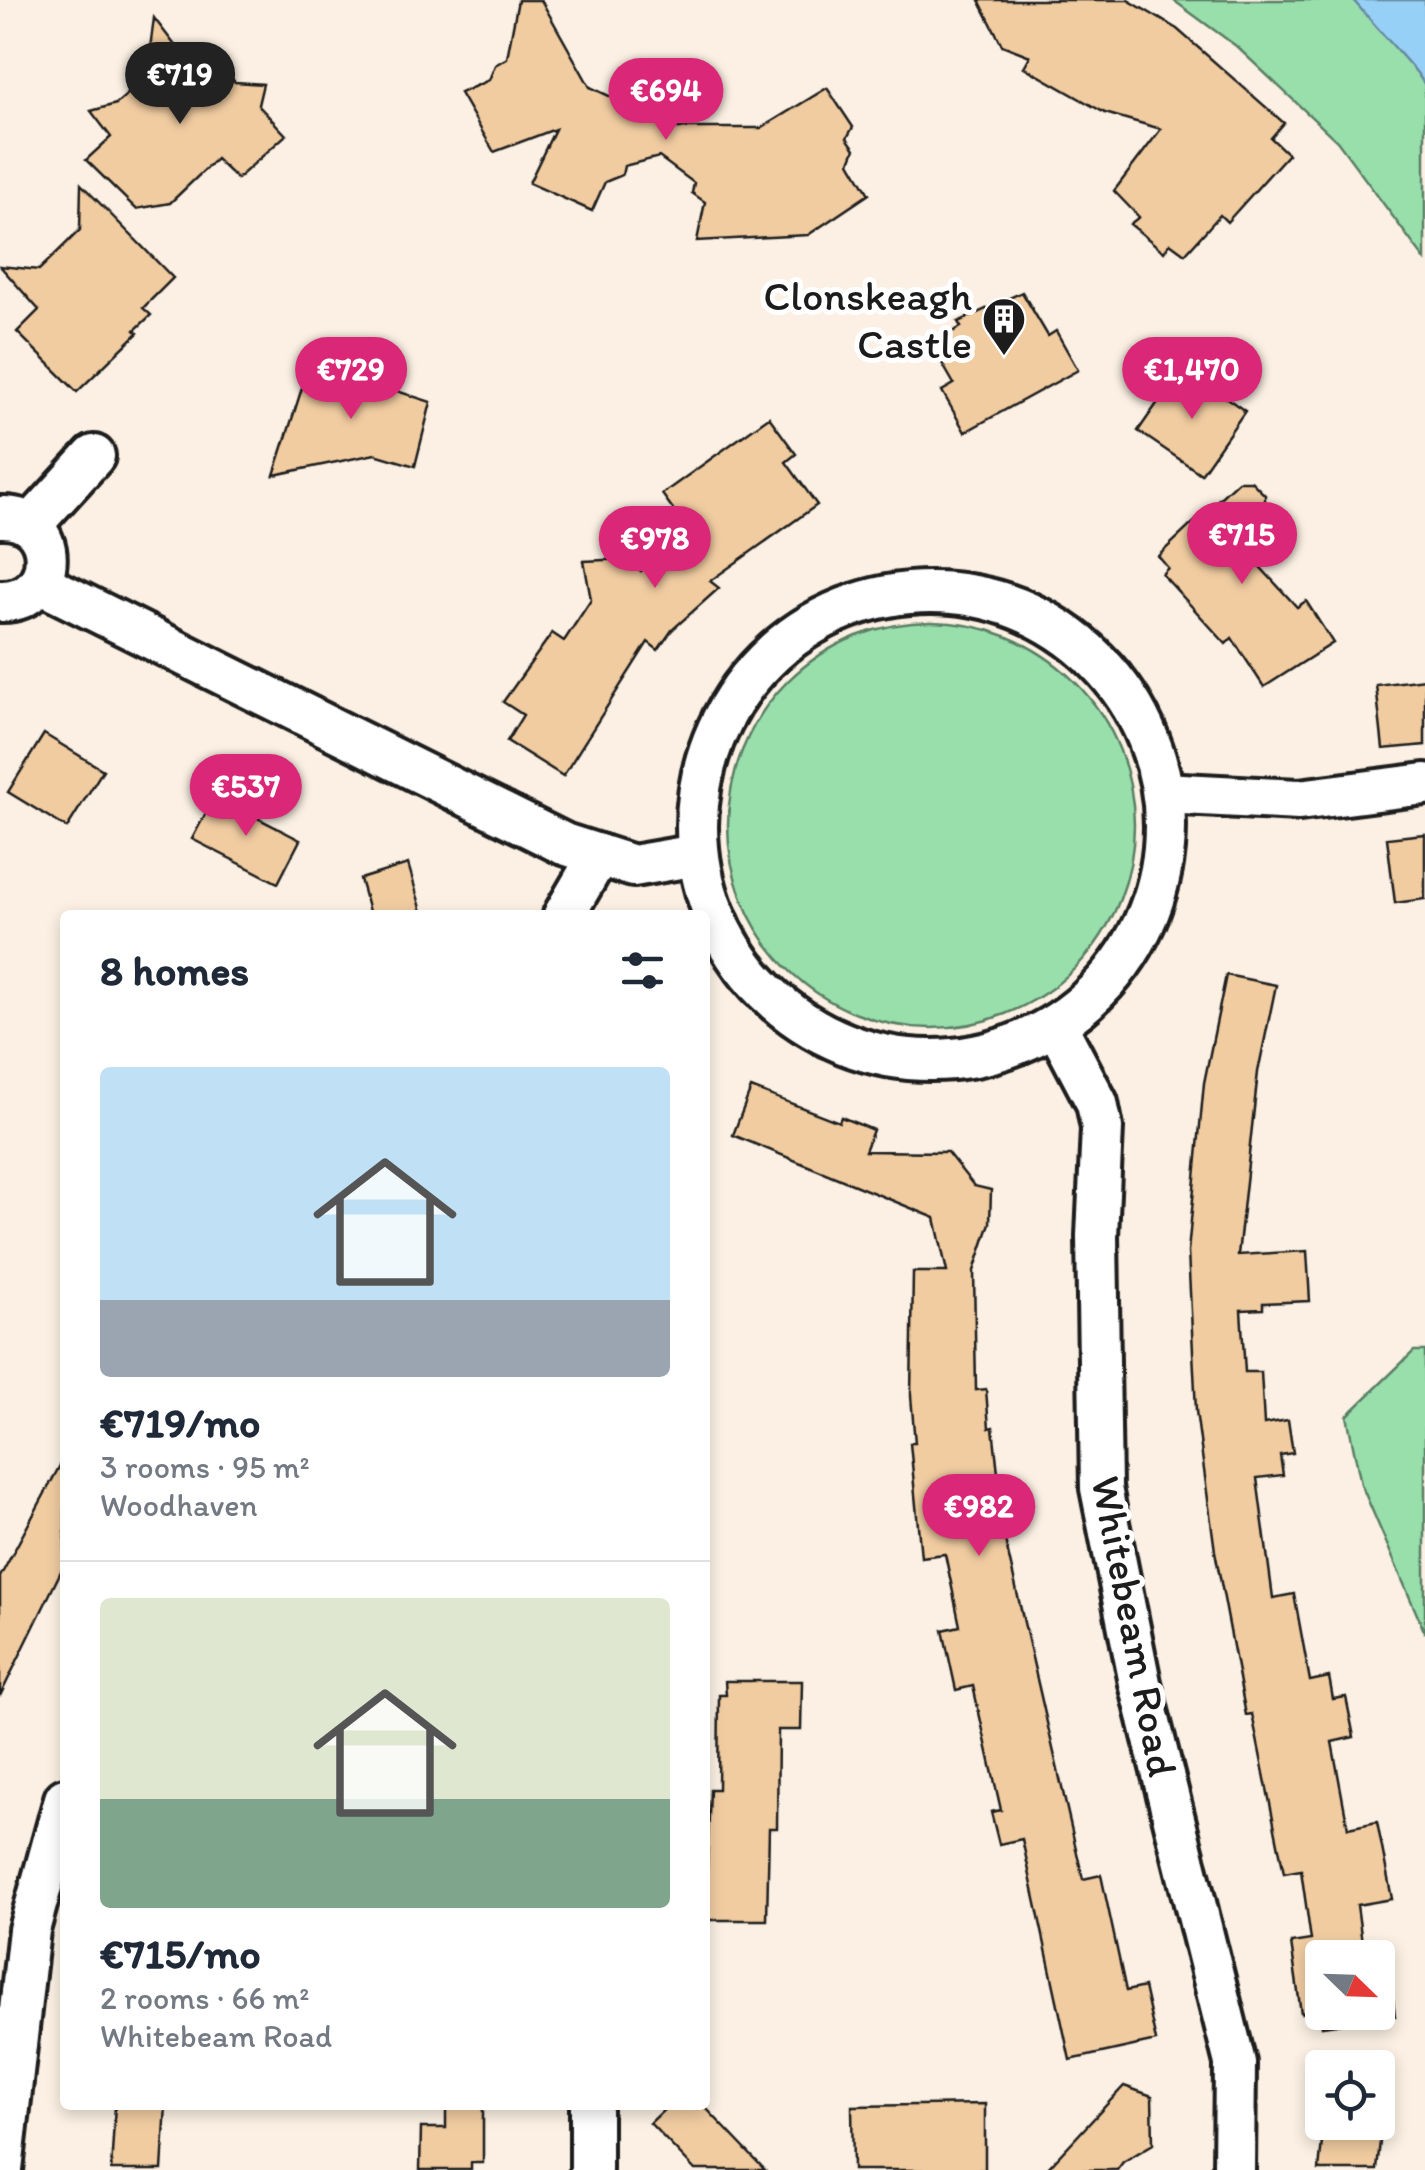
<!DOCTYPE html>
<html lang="en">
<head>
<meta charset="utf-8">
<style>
	:root { --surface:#fff; --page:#f2f2f3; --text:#1f2937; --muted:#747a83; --line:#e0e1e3; --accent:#db2777 }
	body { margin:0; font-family:Itim,sans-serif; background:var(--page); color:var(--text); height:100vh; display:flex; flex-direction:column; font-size:38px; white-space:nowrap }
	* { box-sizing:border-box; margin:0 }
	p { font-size:32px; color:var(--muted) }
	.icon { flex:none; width:55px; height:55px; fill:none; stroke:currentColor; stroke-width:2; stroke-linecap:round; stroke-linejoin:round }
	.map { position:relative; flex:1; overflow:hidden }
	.panel { position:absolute; left:60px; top:910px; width:650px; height:1200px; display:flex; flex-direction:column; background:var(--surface); border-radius:10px; box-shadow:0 5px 15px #0003 }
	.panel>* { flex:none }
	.needle { width:65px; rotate:113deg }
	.controls { position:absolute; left:1305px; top:1940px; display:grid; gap:20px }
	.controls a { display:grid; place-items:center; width:90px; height:90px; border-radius:10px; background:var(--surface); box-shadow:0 5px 15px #0003; font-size:50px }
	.price { position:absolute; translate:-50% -85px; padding:0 22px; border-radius:35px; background:var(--accent); color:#fff; font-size:32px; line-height:65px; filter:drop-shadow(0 2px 5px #0008) }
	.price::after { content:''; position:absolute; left:50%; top:60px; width:30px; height:22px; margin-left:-15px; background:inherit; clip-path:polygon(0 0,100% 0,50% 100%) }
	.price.current { background:#222; color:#fff }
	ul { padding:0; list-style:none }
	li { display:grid; align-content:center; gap:20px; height:530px; padding:0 40px }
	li+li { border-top:2px solid var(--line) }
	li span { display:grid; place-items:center; height:310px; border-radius:10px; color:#555 }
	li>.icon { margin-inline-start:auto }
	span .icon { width:180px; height:180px; fill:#fffc; stroke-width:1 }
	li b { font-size:42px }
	h2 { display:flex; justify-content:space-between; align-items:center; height:120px; padding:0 40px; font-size:42px }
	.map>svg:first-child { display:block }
	.green { fill:#98dfac; stroke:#5a7e64; stroke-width:2.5 }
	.water { fill:#97d0f6; stroke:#66889f; stroke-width:2.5 }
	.building { fill:#f1cca1; stroke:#1c1c1c; stroke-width:2.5 }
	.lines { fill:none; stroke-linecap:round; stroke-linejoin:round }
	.street-casing { stroke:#1c1c1c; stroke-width:48 }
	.street { stroke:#fff; stroke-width:40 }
	.labels { text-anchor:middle; stroke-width:10; stroke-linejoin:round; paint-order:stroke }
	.poi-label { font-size:42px; fill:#1c1c1c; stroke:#fff; text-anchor:end }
	.street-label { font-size:42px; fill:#1c1c1c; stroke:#fff }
</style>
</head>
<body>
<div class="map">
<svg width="1425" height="2170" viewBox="0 0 1425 2170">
	<rect width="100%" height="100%" fill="#fbf0e3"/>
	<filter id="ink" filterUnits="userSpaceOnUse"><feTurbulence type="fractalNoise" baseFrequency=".01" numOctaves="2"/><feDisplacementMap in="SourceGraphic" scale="20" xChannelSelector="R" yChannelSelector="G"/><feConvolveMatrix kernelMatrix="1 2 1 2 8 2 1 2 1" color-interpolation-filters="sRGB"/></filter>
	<g filter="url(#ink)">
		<g class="green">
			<path d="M 1173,0 L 1425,0 L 1425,260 L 1337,141 L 1236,46 Z"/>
			<circle cx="931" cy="825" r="203"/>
			<path d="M 1414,1351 L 1425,1351 L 1425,1633 L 1361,1484 L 1347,1416 Z"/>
		</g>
		<path class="water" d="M 1353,0 L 1425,0 L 1425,85 L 1417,73 Z"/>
		<g class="building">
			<path d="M 518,0 L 541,0 L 590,87 L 677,128 L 761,128 L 827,88 L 853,127 L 847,138 L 855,149 L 850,162 L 869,194 L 808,235 L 697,241 L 705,202 L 692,193 L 694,183 L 659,157 L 624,166 L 622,175 L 605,182 L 592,211 L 529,183 L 555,129 L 494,152 L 460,93 L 489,80 L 495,65 L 507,58 Z"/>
			<path d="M 979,0 L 1128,0 L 1177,29 L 1284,123 L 1271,138 L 1288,154 L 1227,222 L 1220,215 L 1185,254 L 1170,243 L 1164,252 L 1130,224 L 1139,217 L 1114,191 L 1161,129 L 1105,113 L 1024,67 L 1030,56 L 1002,45 Z"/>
			<path d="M 154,18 L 190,65 L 212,57 L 235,82 L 263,84 L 258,105 L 286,135 L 237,179 L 216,159 L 170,203 L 136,209 L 86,160 L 111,137 L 91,111 L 116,104 L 139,84 L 136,75 L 148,64 Z"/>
			<path d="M 81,184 L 173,278 L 143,308 L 151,315 L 135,330 L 138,333 L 77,392 L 17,332 L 39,310 L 0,266 L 39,270 L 80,230 Z"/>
			<path d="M 1022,292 L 1048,336 L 1056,331 L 1078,370 L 965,432 L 942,391 L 954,384 L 931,344 L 961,327 L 958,322 Z"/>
			<path d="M 310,363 L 431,402 L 415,466 L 375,454 L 274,475 Z"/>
			<path d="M 1189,371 L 1245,411 L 1201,474 L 1138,431 L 1170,385 L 1176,389 Z"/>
			<path d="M 769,417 L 796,454 L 786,462 L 817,505 L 710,581 L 719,588 L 672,630 L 658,650 L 648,642 L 563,776 L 507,741 L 523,715 L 503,702 L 552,633 L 564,641 L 591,600 L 584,561 L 626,559 L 641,571 L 680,519 L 662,494 Z"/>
			<path d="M 1238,481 L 1251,481 L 1265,495 L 1265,509 L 1245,526 L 1264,547 L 1252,558 L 1297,607 L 1306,601 L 1333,643 L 1264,687 L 1232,638 L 1226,644 L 1162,574 L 1168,568 L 1158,556 Z"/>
			<path d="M 1425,679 L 1425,745 L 1383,749 L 1376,685 Z"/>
			<path d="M 44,734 L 103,770 L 67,828 L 8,792 Z"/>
			<path d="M 215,796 L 300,840 L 278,883 L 192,839 Z"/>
			<path d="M 1425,834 L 1425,899 L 1395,903 L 1387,838 Z"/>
			<path d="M 408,864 L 423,915 L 370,915 L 360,879 Z"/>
			<path d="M 1226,975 L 1276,985 L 1258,1072 L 1238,1255 L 1307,1251 L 1310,1301 L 1263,1303 L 1263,1309 L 1241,1310 L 1245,1372 L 1261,1372 L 1264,1424 L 1288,1420 L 1293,1453 L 1280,1455 L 1283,1475 L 1257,1478 L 1273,1598 L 1294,1594 L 1310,1681 L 1329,1677 L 1333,1699 L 1346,1697 L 1354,1737 L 1332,1742 L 1348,1828 L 1377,1822 L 1392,1899 L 1357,1905 L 1364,1958 L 1322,1958 L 1322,2012 L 1378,2012 L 1378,1978 L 1390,1976 L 1395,2016 L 1322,2026 L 1320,2010 L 1301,2013 L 1291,1943 L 1311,1940 L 1301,1870 L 1284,1873 L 1252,1714 L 1246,1715 L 1215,1551 L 1196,1411 L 1188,1252 L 1204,1083 Z"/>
			<path d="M 751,1088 L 839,1122 L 841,1117 L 873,1130 L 865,1151 L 947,1152 L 974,1186 L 991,1190 L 990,1223 L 974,1271 L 976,1390 L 986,1389 L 989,1428 L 993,1427 L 1001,1500 L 996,1501 L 1083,1879 L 1101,1875 L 1126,1991 L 1144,1987 L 1156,2041 L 1070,2060 L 1022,1839 L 999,1844 L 991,1812 L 1001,1810 L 973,1686 L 956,1690 L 943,1630 L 960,1626 L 945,1554 L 921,1557 L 910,1443 L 915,1443 L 911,1396 L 913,1272 L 947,1272 L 935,1218 L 733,1135 Z"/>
			<path d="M 65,1456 L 65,1563 L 0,1696 L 0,1577 Z"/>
			<path d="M 725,1681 L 802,1681 L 801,1730 L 778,1730 L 777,1828 L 769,1828 L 767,1920 L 705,1920 L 710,1789 L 718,1789 L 719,1695 L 726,1695 Z"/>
			<path d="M 1124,2086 L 1152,2096 L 1153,2144 L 1123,2162 L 1117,2170 L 1046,2170 Z"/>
			<path d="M 985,2104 L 985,2170 L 853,2170 L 852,2106 Z"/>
			<path d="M 115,2105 L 166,2105 L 162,2170 L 111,2170 Z"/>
			<path d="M 446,2105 L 483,2105 L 483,2163 L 471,2163 L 471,2170 L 420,2170 L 421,2128 L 446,2128 Z"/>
			<path d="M 669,2105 L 703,2105 L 765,2170 L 695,2170 L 650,2123 Z"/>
			<path d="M 1324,2122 L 1382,2122 L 1377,2170 L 1319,2170 Z"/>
		</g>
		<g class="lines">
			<g class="street-casing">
				<g id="street">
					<path d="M 0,517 C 61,514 61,603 0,601"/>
					<path d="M 31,525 L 94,456"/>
					<path d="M 40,583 L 564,844 L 633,866 L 697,855"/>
					<circle cx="931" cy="826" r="234"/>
					<path d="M 1163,793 L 1299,800 L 1425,784"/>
					<path d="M 564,915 L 599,855"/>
					<path d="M 1056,1025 L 1097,1103 L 1102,1128 L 1097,1236 L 1101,1488 L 1140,1683 L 1235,2063 L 1234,2170"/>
					<path d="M 591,2105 L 591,2170"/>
					<path d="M 2,2170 L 29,1930 L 65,1799"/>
				</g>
			</g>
			<use href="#street" class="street"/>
		</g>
	</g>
	<defs>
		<g id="building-pin" transform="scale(2.25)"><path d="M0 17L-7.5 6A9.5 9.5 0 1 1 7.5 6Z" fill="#1c1c1c" stroke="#fff"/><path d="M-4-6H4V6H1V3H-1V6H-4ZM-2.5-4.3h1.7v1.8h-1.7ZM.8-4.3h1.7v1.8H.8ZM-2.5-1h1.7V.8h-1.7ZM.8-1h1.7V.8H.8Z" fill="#fff"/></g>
	</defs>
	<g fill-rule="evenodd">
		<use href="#building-pin" x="1004" y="319"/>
	</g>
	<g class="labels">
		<g class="poi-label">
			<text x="972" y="310">Clonskeagh<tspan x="972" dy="48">Castle</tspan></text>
		</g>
		<g class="street-label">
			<text transform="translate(1135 1626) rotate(79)" y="15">Whitebeam Road</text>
		</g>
	</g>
</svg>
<div class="controls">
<a><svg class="needle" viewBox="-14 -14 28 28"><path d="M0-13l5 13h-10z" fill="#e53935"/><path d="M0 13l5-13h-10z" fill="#747a83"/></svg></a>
<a><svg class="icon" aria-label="locate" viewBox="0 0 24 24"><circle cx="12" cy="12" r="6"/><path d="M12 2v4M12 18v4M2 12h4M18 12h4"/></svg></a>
</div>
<b class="price current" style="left:180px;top:127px">€719</b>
<b class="price" style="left:666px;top:143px">€694</b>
<b class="price" style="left:351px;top:422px">€729</b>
<b class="price" style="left:1192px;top:422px">€1,470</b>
<b class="price" style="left:1242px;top:587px">€715</b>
<b class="price" style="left:655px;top:591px">€978</b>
<b class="price" style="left:246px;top:839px">€537</b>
<b class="price" style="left:979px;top:1559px">€982</b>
<section class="panel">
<h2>8 homes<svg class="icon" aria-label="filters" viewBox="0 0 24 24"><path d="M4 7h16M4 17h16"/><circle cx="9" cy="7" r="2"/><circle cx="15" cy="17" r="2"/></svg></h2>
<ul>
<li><span style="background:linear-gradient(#bfe0f5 75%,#9aa5b1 0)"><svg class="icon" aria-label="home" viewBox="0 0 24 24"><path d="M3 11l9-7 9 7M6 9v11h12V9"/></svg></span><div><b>€719/mo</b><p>3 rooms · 95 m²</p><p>Woodhaven</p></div></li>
<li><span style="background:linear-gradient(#dfe7d0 65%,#7fa58c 0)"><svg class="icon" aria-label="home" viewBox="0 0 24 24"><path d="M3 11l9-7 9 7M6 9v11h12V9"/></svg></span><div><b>€715/mo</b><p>2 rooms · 66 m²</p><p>Whitebeam Road</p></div></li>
</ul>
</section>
</div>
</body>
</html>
